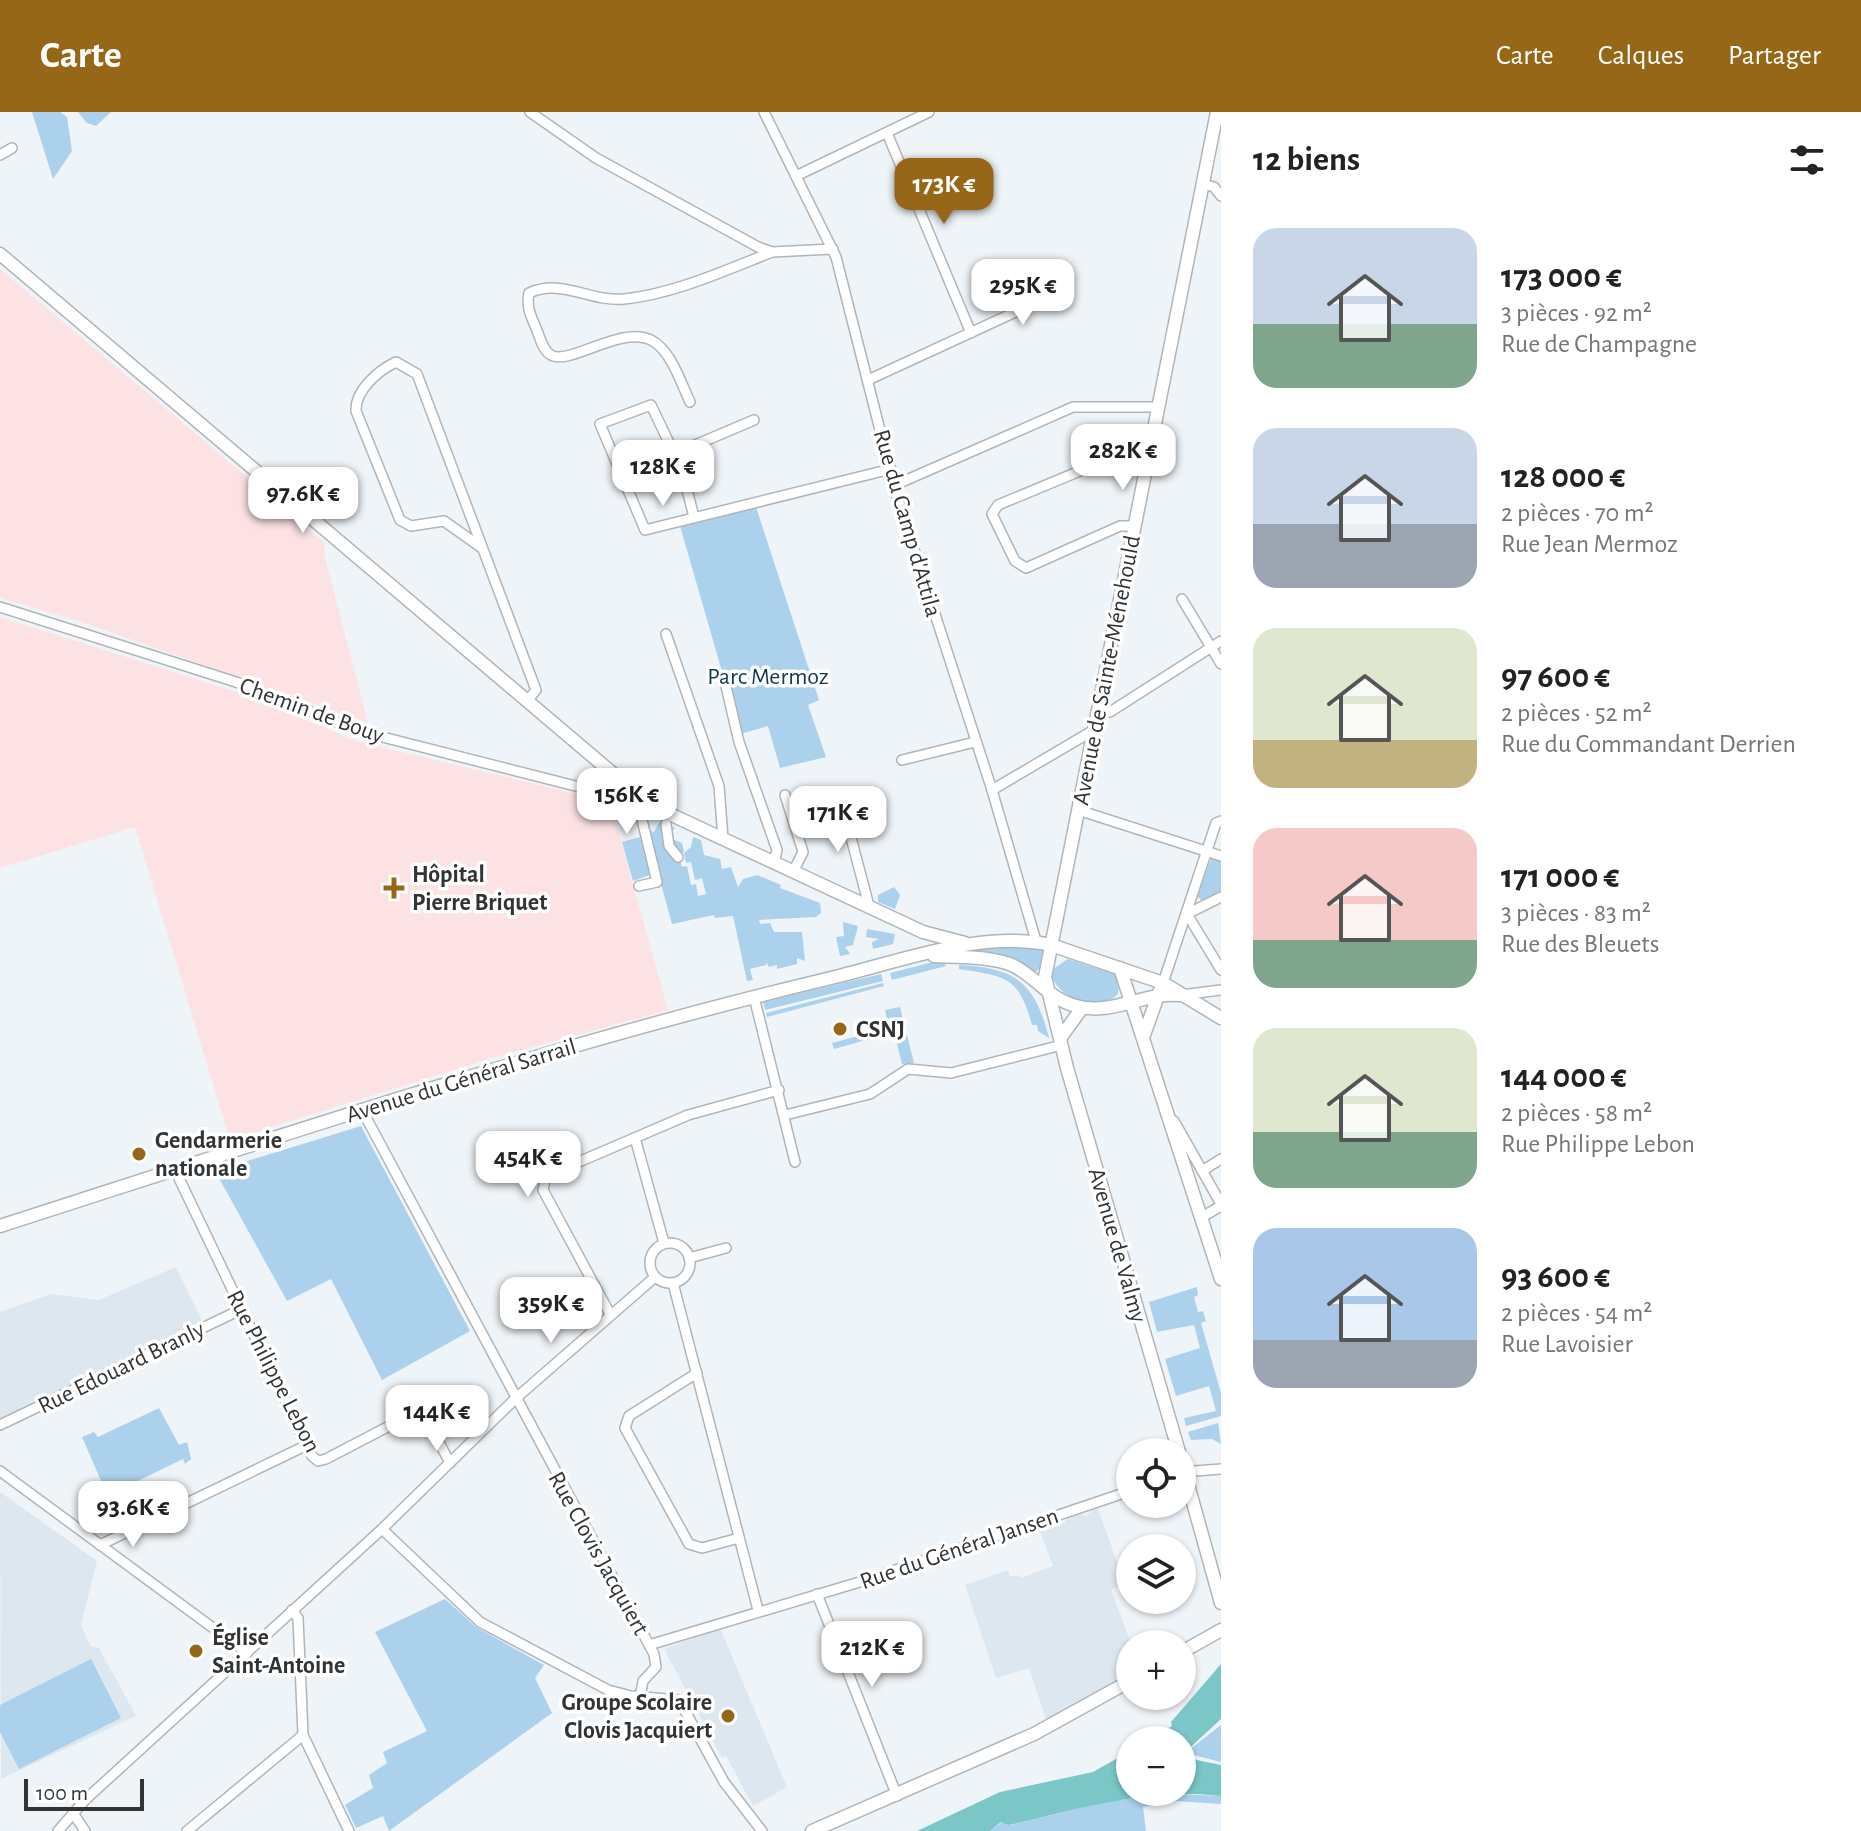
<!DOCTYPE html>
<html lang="fr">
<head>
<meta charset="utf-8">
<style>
	:root { --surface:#fff; --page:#f2f2f2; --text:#222; --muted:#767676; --accent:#966717 }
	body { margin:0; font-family:"Alegreya Sans",sans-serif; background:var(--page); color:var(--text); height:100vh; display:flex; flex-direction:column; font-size:30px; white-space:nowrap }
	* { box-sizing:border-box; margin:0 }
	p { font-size:26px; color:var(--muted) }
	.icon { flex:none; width:44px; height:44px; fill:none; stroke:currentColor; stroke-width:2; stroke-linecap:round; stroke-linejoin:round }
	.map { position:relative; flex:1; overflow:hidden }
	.panel { display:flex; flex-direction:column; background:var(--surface); width:640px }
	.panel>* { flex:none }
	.buttons { position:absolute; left:1116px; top:1326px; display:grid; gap:16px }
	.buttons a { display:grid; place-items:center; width:80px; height:80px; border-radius:50%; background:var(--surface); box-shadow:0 2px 6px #0004; font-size:40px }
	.scale { position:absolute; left:24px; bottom:20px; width:120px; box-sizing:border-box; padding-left:8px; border:4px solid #313334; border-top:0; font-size:22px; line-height:28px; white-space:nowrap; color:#313334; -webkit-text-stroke:6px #fff; paint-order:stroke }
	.price { position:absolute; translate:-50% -68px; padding:0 18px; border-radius:16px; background:#fff; color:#222; font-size:26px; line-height:52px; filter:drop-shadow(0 2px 4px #0008) }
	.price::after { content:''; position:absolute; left:50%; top:48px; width:24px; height:18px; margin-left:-12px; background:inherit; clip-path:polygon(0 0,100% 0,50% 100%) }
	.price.current { background:var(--accent); color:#fff }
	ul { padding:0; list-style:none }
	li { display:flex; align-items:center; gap:24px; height:200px; padding:0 32px }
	li span { display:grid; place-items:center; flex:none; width:224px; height:160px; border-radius:24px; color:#555 }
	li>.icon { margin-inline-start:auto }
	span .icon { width:96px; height:96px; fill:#fffc; stroke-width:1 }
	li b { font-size:34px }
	h2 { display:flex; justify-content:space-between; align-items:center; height:96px; padding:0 32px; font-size:34px }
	header { display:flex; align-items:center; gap:48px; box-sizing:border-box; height:112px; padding:0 40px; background:var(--accent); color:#fff }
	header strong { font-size:38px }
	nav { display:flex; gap:44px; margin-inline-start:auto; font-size:28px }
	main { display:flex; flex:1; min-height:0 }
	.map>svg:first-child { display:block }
	.built { fill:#dce7f0 }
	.medical { fill:#fde2e4 }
	.green { fill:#acd1ec }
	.water { fill:#7bc6c7 }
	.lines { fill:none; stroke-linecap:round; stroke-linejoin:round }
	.street-casing { stroke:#b0b5b8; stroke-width:12 }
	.secondary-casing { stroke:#b0b5b8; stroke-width:15 }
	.street { stroke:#fff; stroke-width:9 }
	.secondary { stroke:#fff; stroke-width:12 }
	.poi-dot { fill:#966717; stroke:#fff; stroke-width:3 }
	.labels { text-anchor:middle; stroke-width:7; stroke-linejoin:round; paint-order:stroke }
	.street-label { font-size:24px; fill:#313334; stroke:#fff }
	.park-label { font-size:24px; fill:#0f3851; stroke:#fff }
	.poi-label { font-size:24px; font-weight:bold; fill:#313334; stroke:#fff; text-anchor:start }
</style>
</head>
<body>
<header>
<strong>Carte</strong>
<nav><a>Carte</a><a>Calques</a><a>Partager</a></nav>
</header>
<main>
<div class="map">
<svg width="1221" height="1719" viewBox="0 0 1221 1719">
	<rect width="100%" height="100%" fill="#eff4f8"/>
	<g class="built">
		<path d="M 176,1155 L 202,1209 L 0,1307 L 0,1200 L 51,1182 L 99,1188 Z"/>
		<path d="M 0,1380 L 97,1449 L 81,1513 L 91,1535 L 99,1536 L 136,1604 L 1,1667 Z"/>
		<path d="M 1097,1394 L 1125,1472 L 1111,1477 L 1131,1532 L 1130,1561 L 1046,1607 L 1029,1556 L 996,1566 L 965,1473 L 1008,1458 L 1010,1465 L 1019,1463 L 1021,1466 L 1053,1454 L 1038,1414 L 1064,1411 L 1068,1404 L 1078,1401 L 1086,1404 Z"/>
		<path d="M 720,1516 L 787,1675 L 753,1694 L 726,1644 L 722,1646 L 664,1537 Z"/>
	</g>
	<g class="medical">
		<path d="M 0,157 L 325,431 L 324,442 L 368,611 L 82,510 L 0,486 Z"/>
		<path d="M 0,505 L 252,585 L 356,629 L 610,690 L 668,898 L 489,947 L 230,1028 L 135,715 L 0,756 Z"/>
	</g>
	<g class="green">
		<path d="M 32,0 L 60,0 L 67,5 L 72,39 L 53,67 Z"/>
		<path d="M 78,0 L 111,0 L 96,14 L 87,11 Z"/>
		<path d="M 756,395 L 819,588 L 808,593 L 826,645 L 780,656 L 768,614 L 740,622 L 680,414 Z"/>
		<path d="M 660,709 L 675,716 L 667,725 L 682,731 L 684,740 L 678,742 L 682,755 L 687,754 L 691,773 L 696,772 L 698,784 L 706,782 L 702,766 L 695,768 L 691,750 L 686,751 L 684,741 L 691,735 L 693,725 L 701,728 L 704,743 L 720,747 L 722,757 L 731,755 L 738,775 L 743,767 L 757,763 L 781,773 L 780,776 L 820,791 L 821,801 L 816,805 L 759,808 L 760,812 L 770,811 L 774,820 L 802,820 L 805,849 L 797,846 L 797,852 L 777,857 L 777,853 L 769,855 L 766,850 L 766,853 L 750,857 L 753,868 L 747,869 L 733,804 L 715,806 L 714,803 L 672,812 L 646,717 L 654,720 Z"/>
		<path d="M 640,725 L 650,763 L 633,769 L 622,730 Z"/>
		<path d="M 1211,747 L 1221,750 L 1221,780 L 1203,790 L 1197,784 Z"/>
		<path d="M 894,775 L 900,783 L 895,797 L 878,790 L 878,783 Z"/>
		<path d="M 843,810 L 858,814 L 853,833 L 845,835 L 850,842 L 840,844 L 836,825 L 844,824 Z"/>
		<path d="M 867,817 L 895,822 L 893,832 L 873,837 L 872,830 L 879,827 L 866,825 Z"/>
		<path d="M 1016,833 L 1043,837 L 1040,856 L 1034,861 L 959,839 Z"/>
		<path d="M 1068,847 L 1114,862 L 1119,869 L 1118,882 C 1098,902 1061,887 1051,864 L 1053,857 Z"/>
		<path d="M 941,848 L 946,854 L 892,868 L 890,861 Z"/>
		<path d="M 959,853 C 1017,856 1035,871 1049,926 L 1038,919 L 1037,913 L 1032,913 C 1018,864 1008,865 959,857 Z"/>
		<path d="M 881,862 L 883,869 L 765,898 L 763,890 Z"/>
		<path d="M 883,871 L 884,874 L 767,905 L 766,901 Z"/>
		<path d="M 900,895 L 914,951 L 902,952 L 894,920 L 834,937 L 832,931 L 889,916 L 885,898 Z"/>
		<path d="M 361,1014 L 470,1219 L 382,1268 L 331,1167 L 287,1189 L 215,1059 Z"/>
		<path d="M 1197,1175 L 1198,1183 L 1194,1185 L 1198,1200 L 1203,1199 L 1206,1209 L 1201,1211 L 1221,1281 L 1221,1304 L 1186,1314 L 1184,1306 L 1216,1299 L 1209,1274 L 1176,1284 L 1165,1247 L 1200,1236 L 1194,1213 L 1157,1220 L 1149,1190 Z"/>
		<path d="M 159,1296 L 179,1333 L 187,1330 L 191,1347 L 185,1352 L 183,1347 L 117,1379 L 119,1385 L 110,1389 L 82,1325 L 94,1320 L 98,1325 Z"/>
		<path d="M 1218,1311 L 1221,1332 L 1212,1327 L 1191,1328 L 1188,1320 Z"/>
		<path d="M 445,1487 L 476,1515 L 544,1553 L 535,1566 L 552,1601 L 389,1719 L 383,1704 L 356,1716 L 345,1693 L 373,1676 L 369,1663 L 387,1651 L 383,1640 L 427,1619 L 375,1520 Z"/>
		<path d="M 91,1547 L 121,1606 L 19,1657 L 0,1620 L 0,1593 Z"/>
		<path d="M 1221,1613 L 1221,1650 L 1185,1641 Z"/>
		<path d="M 1179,1682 L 1221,1684 L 1221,1692 L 1176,1689 L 1143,1695 L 1146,1719 L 990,1719 L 1002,1710 L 1010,1713 L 1109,1689 Z"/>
	</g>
	<g class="water">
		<path d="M 1221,1552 L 1221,1607 L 1182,1643 L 1182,1628 L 1149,1628 L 1172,1614 L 1171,1610 Z"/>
		<path d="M 1130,1639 L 1130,1680 L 1182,1680 L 1182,1645 L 1221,1653 L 1221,1684 C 1150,1675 1078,1697 1009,1713 L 1001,1710 L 990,1719 L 917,1719 L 1000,1680 L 1093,1660 Z"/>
	</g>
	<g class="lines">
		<g class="street-casing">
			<g id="street">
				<path d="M 530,0 L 596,46 L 758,135 L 772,140 L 833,137"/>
				<path d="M 764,0 L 836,145 L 897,385 L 992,678 L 1036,829"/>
				<path d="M 887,21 L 971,221"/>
				<path d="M 0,43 L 12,36"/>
				<path d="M 796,64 L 929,0"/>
				<path d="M 1203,72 L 1214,75 L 1221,84"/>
				<path d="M 868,268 L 1061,179"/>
				<path d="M 690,290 C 681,271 671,238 651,228 C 621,213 569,254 551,243 C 542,238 540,225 536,216 C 531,204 526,195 529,181 C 562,166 589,190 624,187 C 674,182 726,158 772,140"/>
				<path d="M 674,342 L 754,308"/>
				<path d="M 895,373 L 1073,295 L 1158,295"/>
				<path d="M 694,405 L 682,358 L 651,293 L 600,312 L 645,418 L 891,357"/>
				<path d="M 1135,414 L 1120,414 L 1026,456 L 1015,449 L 992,402 L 998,393 L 1152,329"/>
				<path d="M 482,436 L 444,409 L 411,414 L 400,408 L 356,299 C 355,278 379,258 396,250 L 417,262 L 536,578 L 527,589"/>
				<path d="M 1182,487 L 1221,552"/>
				<path d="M 0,495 L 236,570 L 359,619 L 607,682 L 629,683"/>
				<path d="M 666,522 L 719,674 L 723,727"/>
				<path d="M 725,570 L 739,630 L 777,738 L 774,751"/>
				<path d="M 1098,598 L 1110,600 L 1221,529"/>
				<path d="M 902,648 L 975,630"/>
				<path d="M 992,678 L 1094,618"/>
				<path d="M 839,680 L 869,794"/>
				<path d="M 785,683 L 803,740 L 793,760"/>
				<path d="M 637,687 L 657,770 L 639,774"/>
				<path d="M 1078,698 L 1221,744"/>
				<path d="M 666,712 L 669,734 L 678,745"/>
				<path d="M 1187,802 L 1221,858"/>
				<path d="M 1187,802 L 1221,785"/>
				<path d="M 1163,871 L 1216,711 L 1221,709"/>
				<path d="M 1181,883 L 1221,878"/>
				<path d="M 754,885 L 795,1050"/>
				<path d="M 362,998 L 654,1542 L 656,1555 L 643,1569 L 640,1585"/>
				<path d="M 785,1003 L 870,982 L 908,957 L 951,961 L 1062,933"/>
				<path d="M 1174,1009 L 1221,1092"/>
				<path d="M 635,1026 L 664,1131"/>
				<path d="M 175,1058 L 312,1344 L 318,1349 L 326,1347 L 418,1299 L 425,1304 L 450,1351"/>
				<path d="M 1202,1059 L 1221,1047"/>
				<path d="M 1202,1105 L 1221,1094"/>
				<circle cx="670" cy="1151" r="20"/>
				<path d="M 689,1146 L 726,1136"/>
				<path d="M 673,1171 L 758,1498"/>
				<path d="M 610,1202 L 543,1078 L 546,1064 L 688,1003 L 779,978"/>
				<path d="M 697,1261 L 629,1304 L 625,1316 L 689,1432 L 702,1436 L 739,1426"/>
				<path d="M 0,1313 L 242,1197"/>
				<path d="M 0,1359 L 247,1541"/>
				<path d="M 1182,1360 L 1221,1357"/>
				<path d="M 382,1417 L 480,1510 L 608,1578 L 631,1584 L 679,1588 L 724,1670 L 762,1719"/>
				<path d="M 100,1433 L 307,1333"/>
				<path d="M 817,1482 L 897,1684"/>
				<path d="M 292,1498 L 298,1506 L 303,1623 L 349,1719"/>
				<path d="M 649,1533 L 863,1469 L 1130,1379"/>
				<path d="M 73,1701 L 85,1719"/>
				<path d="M 58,1719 L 85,1688 L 382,1417 L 515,1287 L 655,1165"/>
				<path d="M 187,1719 L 303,1623"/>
			</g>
		</g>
		<g class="secondary-casing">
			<g id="secondary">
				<path d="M 0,142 L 617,665 L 629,683 L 923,820 L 965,831"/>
				<path d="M 934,844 C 957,845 992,844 1014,854 C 1036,865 1049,887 1076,894 C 1112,904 1144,880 1179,883"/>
				<path d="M 1120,856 L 1221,1167"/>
				<path d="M 1144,923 L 1160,878"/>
				<path d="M 1061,925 L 1082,896"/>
				<path d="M 0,1114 C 274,1026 547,934 827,867 C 896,851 981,817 1051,833 L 1163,871 L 1221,906"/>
				<path d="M 1179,1340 L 1067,956 L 1045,865 L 1217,0"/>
				<path d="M 1182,1351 L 1221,1491"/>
				<path d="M 1182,1540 L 1221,1518"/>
				<path d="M 812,1719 L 1034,1622 L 1130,1569"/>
			</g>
		</g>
		<use href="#street" class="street"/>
		<use href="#secondary" class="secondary"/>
	</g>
	<g class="poi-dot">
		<path d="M390 764h8v8h8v8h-8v8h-8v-8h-8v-8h8z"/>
		<circle cx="840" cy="917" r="8"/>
		<circle cx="139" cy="1042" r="8"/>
		<circle cx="196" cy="1539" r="8"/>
		<circle cx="728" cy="1604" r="8"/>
	</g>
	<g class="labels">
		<g class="street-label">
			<text transform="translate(908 411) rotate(74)" y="8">Rue du Camp d'Attila</text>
			<text transform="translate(1106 558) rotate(-79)" y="8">Avenue de Sainte-Ménehould</text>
			<text transform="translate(312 598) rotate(20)" y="8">Chemin de Bouy</text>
			<text transform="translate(461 968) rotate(-17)" y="8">Avenue du Général Sarrail</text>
			<text transform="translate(1118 1133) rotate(74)" y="8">Avenue de Valmy</text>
			<text transform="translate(121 1255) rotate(-26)" y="8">Rue Edouard Branly</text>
			<text transform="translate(274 1259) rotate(63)" y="8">Rue Philippe Lebon</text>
			<text transform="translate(959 1436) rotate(-19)" y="8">Rue du Général Jansen</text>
			<text transform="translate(599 1441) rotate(61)" y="8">Rue Clovis Jacquiert</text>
		</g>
		<g class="park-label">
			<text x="768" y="572">Parc Mermoz</text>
		</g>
		<g class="poi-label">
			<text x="412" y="770">Hôpital<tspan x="412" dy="28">Pierre Briquet</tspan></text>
			<text x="856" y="925">CSNJ</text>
			<text x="155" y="1036">Gendarmerie<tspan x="155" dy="28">nationale</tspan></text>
			<text x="212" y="1533">Église<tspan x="212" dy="28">Saint-Antoine</tspan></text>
			<text x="712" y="1598" text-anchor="end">Groupe Scolaire<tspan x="712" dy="28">Clovis Jacquiert</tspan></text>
		</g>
	</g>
</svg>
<div class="buttons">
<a><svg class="icon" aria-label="locate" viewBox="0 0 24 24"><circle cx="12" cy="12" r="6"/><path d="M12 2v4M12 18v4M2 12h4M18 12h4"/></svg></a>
<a><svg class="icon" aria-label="layers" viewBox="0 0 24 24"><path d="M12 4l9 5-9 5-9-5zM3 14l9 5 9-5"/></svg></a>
<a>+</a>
<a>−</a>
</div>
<div class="scale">100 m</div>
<b class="price current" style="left:944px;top:114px">173K €</b>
<b class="price" style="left:1023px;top:215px">295K €</b>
<b class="price" style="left:1123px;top:380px">282K €</b>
<b class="price" style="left:663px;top:396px">128K €</b>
<b class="price" style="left:303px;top:423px">97.6K €</b>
<b class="price" style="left:627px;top:724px">156K €</b>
<b class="price" style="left:838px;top:742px">171K €</b>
<b class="price" style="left:528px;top:1087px">454K €</b>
<b class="price" style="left:551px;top:1233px">359K €</b>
<b class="price" style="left:437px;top:1341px">144K €</b>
<b class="price" style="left:133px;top:1437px">93.6K €</b>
<b class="price" style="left:872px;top:1577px">212K €</b>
</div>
<section class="panel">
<h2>12 biens<svg class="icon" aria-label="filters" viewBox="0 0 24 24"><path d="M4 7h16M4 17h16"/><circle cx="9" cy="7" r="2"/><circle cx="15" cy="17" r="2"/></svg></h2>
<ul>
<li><span style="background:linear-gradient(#c9d6e8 60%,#7fa58c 0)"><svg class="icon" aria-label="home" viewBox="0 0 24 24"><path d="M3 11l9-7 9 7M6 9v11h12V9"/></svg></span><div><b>173 000 €</b><p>3 pièces · 92 m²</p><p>Rue de Champagne</p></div></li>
<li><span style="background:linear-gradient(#c9d6e8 60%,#9aa5b1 0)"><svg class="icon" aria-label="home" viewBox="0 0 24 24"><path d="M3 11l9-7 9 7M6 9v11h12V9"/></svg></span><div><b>128 000 €</b><p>2 pièces · 70 m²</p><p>Rue Jean Mermoz</p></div></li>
<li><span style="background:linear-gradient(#dfe7d0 70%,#c2b280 0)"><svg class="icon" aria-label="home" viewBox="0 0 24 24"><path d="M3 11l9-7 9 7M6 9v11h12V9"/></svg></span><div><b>97 600 €</b><p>2 pièces · 52 m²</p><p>Rue du Commandant Derrien</p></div></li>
<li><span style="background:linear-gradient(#f6c9c9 70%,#7fa58c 0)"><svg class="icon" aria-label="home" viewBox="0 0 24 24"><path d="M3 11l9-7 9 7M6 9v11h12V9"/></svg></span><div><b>171 000 €</b><p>3 pièces · 83 m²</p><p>Rue des Bleuets</p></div></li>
<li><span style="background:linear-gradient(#dfe7d0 65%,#7fa58c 0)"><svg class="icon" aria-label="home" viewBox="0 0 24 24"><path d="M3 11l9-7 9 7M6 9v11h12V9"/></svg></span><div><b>144 000 €</b><p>2 pièces · 58 m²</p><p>Rue Philippe Lebon</p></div></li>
<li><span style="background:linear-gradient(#a9c7e8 70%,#9aa5b1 0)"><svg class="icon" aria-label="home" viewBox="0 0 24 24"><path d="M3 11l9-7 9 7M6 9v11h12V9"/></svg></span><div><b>93 600 €</b><p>2 pièces · 54 m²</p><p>Rue Lavoisier</p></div></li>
</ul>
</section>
</main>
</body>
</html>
